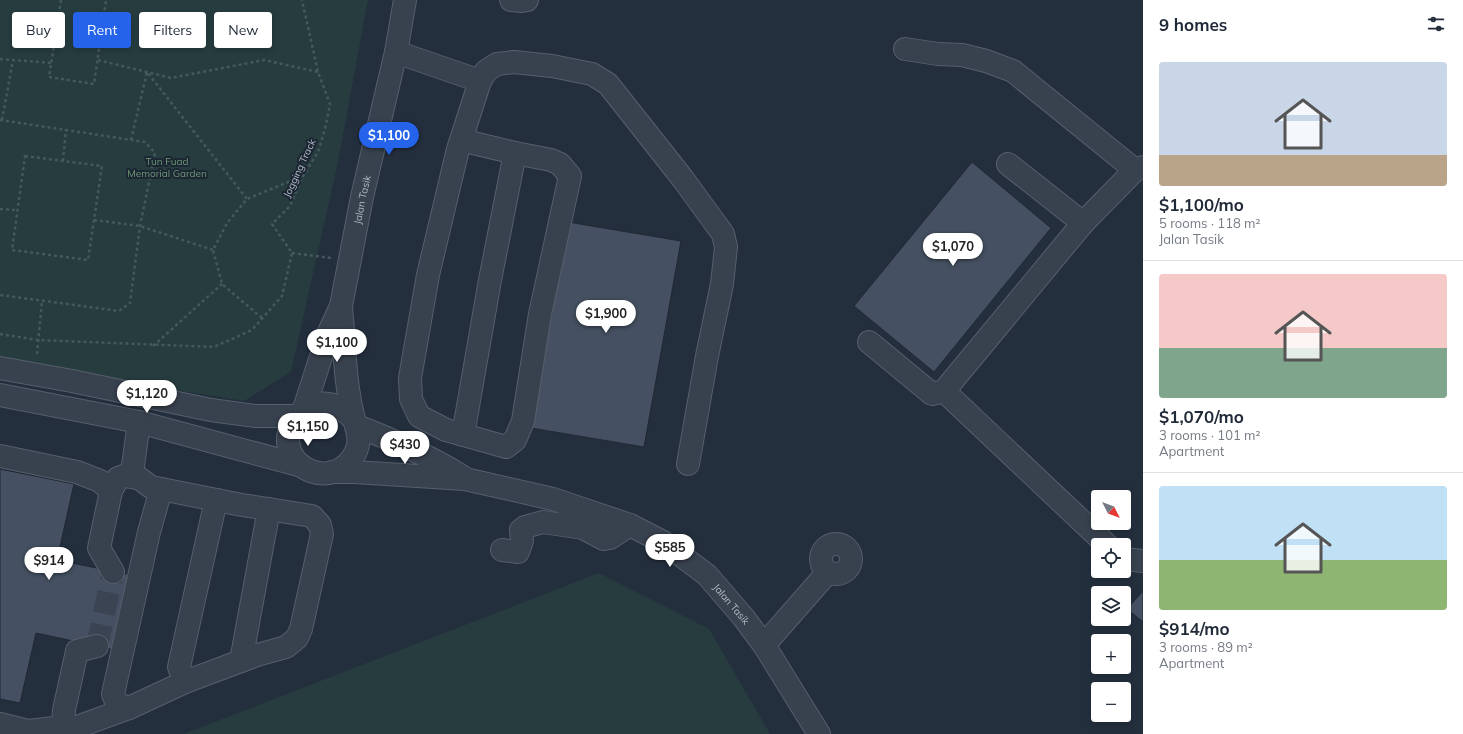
<!DOCTYPE html>
<html lang="en">
<head>
<meta charset="utf-8">
<style>
	:root { --surface:#fff; --page:#f2f2f3; --text:#1f2937; --muted:#747a83; --line:#e0e1e3; --accent:#2563eb }
	body { margin:0; font-family:Mulish,sans-serif; background:var(--page); color:var(--text); height:100vh; display:flex; flex-direction:column; font-size:15px; white-space:nowrap }
	* { box-sizing:border-box; margin:0 }
	p { font-size:13px; color:var(--muted) }
	.icon { flex:none; width:22px; height:22px; fill:none; stroke:currentColor; stroke-width:2; stroke-linecap:round; stroke-linejoin:round }
	.map { position:relative; flex:1; overflow:hidden }
	.sheet { display:flex; flex-direction:column; background:var(--surface); width:320px }
	.sheet>* { flex:none }
	.top-card { position:absolute; left:12px; top:12px; width:380px; height:36px; display:flex; gap:8px }
	.needle { width:26px; rotate:132deg }
	.buttons { position:absolute; left:1091px; top:490px; display:grid; gap:8px }
	.buttons a { display:grid; place-items:center; width:40px; height:40px; border-radius:4px; background:var(--surface); box-shadow:0 2px 6px #0003; font-size:20px }
	.price { position:absolute; translate:-50% -34px; padding:0 9px; border-radius:14px; background:#fff; color:#222; font-size:13px; line-height:26px; filter:drop-shadow(0 1px 2px #0008) }
	.price::after { content:''; position:absolute; left:50%; top:24px; width:12px; height:9px; margin-left:-6px; background:inherit; clip-path:polygon(0 0,100% 0,50% 100%) }
	.price.current { background:var(--accent); color:#fff }
	ul { padding:0; list-style:none }
	li { display:grid; align-content:center; gap:8px; height:212px; padding:0 16px }
	li+li { border-top:1px solid var(--line) }
	li span { display:grid; place-items:center; height:124px; border-radius:4px; color:#555 }
	li>.icon { margin-inline-start:auto }
	span .icon { width:72px; height:72px; fill:#fffc; stroke-width:1 }
	li b { font-size:17px }
	h2 { display:flex; justify-content:space-between; align-items:center; height:48px; padding:0 16px; font-size:17px }
	.pill { padding:0 14px; border-radius:4px; background:var(--surface); box-shadow:0 2px 6px #0003; font-size:14px; line-height:36px }
	.pill.current { background:var(--accent); color:#fff }
	main { display:flex; flex:1; min-height:0 }
	.map>svg:first-child { display:block }
	.green { fill:#263c3f }
	.building { fill:#455162; stroke:#1f2835 }
	.lines { fill:none; stroke-linecap:round; stroke-linejoin:round }
	.minor-tunnel { stroke:#3a4453; stroke-width:22; stroke-dasharray:22 11; stroke-linecap:butt }
	.minor-casing { stroke:#565f6c; stroke-width:24 }
	.path { stroke:#44595c; stroke-width:2.5; stroke-dasharray:3 3; stroke-linecap:butt }
	.minor { stroke:#38414e; stroke-width:22 }
	.labels { text-anchor:middle; stroke-width:4; stroke-linejoin:round; paint-order:stroke }
	.park-label { font-size:10px; fill:#6b9a76; stroke:#1d2633 }
	.street-label { font-size:10px; fill:#b4bcc9; stroke:#1d2633 }
</style>
</head>
<body>
<main>
<div class="map">
<svg width="1143" height="734" viewBox="0 0 1143 734">
	<rect width="100%" height="100%" fill="#242f3e"/>
	<g class="green">
		<path d="M 0,0 L 368,0 L 338,162 L 291,372 L 244,401 L 35,367 L 0,359 Z"/>
		<path d="M 599,573 L 709,629 L 770,734 L 184,734 Z"/>
	</g>
	<g class="building">
		<path d="M 972,162 L 1051,228 L 934,372 L 854,306 Z"/>
		<path d="M 568,222 L 681,241 L 644,447 L 531,428 Z"/>
		<path d="M 0,469 L 74,484 L 57,560 L 136,576 L 120,651 L 36,633 L 20,703 L 0,699 Z"/>
		<path d="M 1143,591 L 1143,622 L 1127,609 Z"/>
	</g>
	<g class="lines">
		<path class="minor-tunnel" d="M 97,646 L 113,572"/>
		<g class="minor-casing">
			<g id="minor">
				<path d="M 511,0 L 522,1 L 527,0"/>
				<path d="M 905,49 L 938,54 L 962,55 L 986,61 L 1013,71 L 1135,170"/>
				<path d="M 396,52 L 480,81 L 461,140 L 458,149 L 428,275 L 410,378 L 411,399 L 419,416 L 446,430 L 506,447 L 515,440 L 523,421 L 540,314 L 570,176 L 560,164 L 551,160 L 515,153 L 461,140"/>
				<path d="M 480,81 L 486,71 L 497,64 L 514,62 L 552,66 L 592,74 L 608,84 L 683,179 L 723,234 L 726,247 L 722,284 L 707,356 L 688,464"/>
				<path d="M 1008,164 L 1083,223"/>
				<path d="M 341,307 C 344,336 344,366 349,395 C 350,403 352,411 354,419 C 356,428 360,435 358,445 C 355,459 343,471 329,473 C 317,475 304,470 296,461 C 268,426 320,378 354,420"/>
				<path d="M 869,342 L 932,394 L 944,391 L 1083,223 L 1135,170 L 1143,167"/>
				<path d="M 0,368 L 72,381 L 211,410 L 256,416 L 297,416"/>
				<path d="M 944,391 L 1107,545"/>
				<path d="M 0,395 L 139,422 L 302,466"/>
				<path id="s1" d="M 304,409 L 329,332 L 341,306 L 362,197 L 396,52 L 405,0"/>
				<path d="M 357,426 C 393,440 430,456 463,477"/>
				<path d="M 463,435 L 490,280 L 515,153"/>
				<path d="M 0,456 L 77,472 L 100,481 L 111,491"/>
				<path id="s2" d="M 332,472 L 354,472 L 465,479 L 553,499 L 630,525 L 663,542 L 707,575 L 744,618 L 764,645 L 819,734"/>
				<circle cx="836" cy="559" r="15"/>
				<path d="M 502,550 L 518,552 L 522,541 L 521,530 L 525,527 L 543,522 L 583,528 L 604,539 L 610,538 L 630,525"/>
				<path d="M 1124,559 L 1143,561"/>
				<path d="M 113,572 L 99,548 L 111,491 L 118,478 L 124,476 L 137,478"/>
				<path d="M 764,645 L 828,572"/>
				<path d="M 97,646 L 77,651 L 64,710 L 63,727 L 66,731 L 129,708 L 185,682 L 257,655 L 286,647 L 297,638 L 301,629 L 322,534 L 320,525 L 312,516 L 242,505 L 151,487 L 132,473 L 139,422"/>
				<path d="M 241,661 L 269,509"/>
				<path d="M 185,682 L 179,667 L 216,500"/>
				<path d="M 129,708 L 117,704 L 113,694 L 149,532 L 161,489"/>
				<path d="M 0,724 L 28,731 L 63,727"/>
			</g>
		</g>
		<g class="path">
			<path d="M 61,0 L 49,77 L 94,84 L 106,0"/>
			<path d="M 0,59 L 51,63"/>
			<path d="M 98,60 L 171,78 L 264,60 L 318,72"/>
			<path d="M 0,120 L 145,142 L 155,153 L 140,226 L 130,303 L 119,311 L 0,295"/>
			<path d="M 2,120 L 13,60"/>
			<path d="M 131,140 L 147,72 L 247,199"/>
			<path d="M 25,156 L 102,166 L 88,260 L 12,250 Z"/>
			<path d="M 63,161 L 66,129"/>
			<path d="M 0,209 L 17,210"/>
			<path d="M 94,220 L 140,226 L 213,250"/>
			<path d="M 292,253 L 331,258"/>
			<path d="M 262,318 L 222,284 L 213,250 L 227,223 L 247,199 L 303,176"/>
			<path d="M 0,334 L 38,340 L 214,347 L 252,330 L 282,296 L 292,253 L 272,224 L 290,206 L 303,176 L 318,152 L 325,129 L 330,104 L 318,72 L 302,0"/>
			<path d="M 153,346 L 222,284"/>
			<path d="M 37,354 L 42,301"/>
		</g>
		<use href="#minor" class="minor"/>
	</g>
	<g class="labels">
		<g class="park-label">
			<text x="167" y="165">Tun Fuad<tspan x="167" dy="12">Memorial Garden</tspan></text>
		</g>
		<g class="street-label">
			<text transform="translate(299 168) rotate(-65)" y="4">Jogging Track</text>
			<text dy="4" stroke="none"><textPath href="#s1" startOffset="218">Jalan Tasik</textPath></text>
			<text dy="4" stroke="none"><textPath href="#s2" startOffset="435">Jalan Tasik</textPath></text>
		</g>
	</g>
</svg>
<div class="buttons">
<a><svg class="needle" viewBox="-14 -14 28 28"><path d="M0-13l5 13h-10z" fill="#e53935"/><path d="M0 13l5-13h-10z" fill="#747a83"/></svg></a>
<a><svg class="icon" aria-label="locate" viewBox="0 0 24 24"><circle cx="12" cy="12" r="6"/><path d="M12 2v4M12 18v4M2 12h4M18 12h4"/></svg></a>
<a><svg class="icon" aria-label="layers" viewBox="0 0 24 24"><path d="M12 4l9 5-9 5-9-5zM3 14l9 5 9-5"/></svg></a>
<a>+</a>
<a>−</a>
</div>
<b class="price current" style="left:389px;top:156px">$1,100</b>
<b class="price" style="left:953px;top:267px">$1,070</b>
<b class="price" style="left:606px;top:334px">$1,900</b>
<b class="price" style="left:337px;top:363px">$1,100</b>
<b class="price" style="left:147px;top:414px">$1,120</b>
<b class="price" style="left:308px;top:447px">$1,150</b>
<b class="price" style="left:405px;top:465px">$430</b>
<b class="price" style="left:670px;top:568px">$585</b>
<b class="price" style="left:49px;top:581px">$914</b>
<div class="top-card">
<a class="pill">Buy</a>
<a class="pill current">Rent</a>
<a class="pill">Filters</a>
<a class="pill">New</a>
</div>
</div>
<section class="sheet">
<h2>9 homes<svg class="icon" aria-label="filters" viewBox="0 0 24 24"><path d="M4 7h16M4 17h16"/><circle cx="9" cy="7" r="2"/><circle cx="15" cy="17" r="2"/></svg></h2>
<ul>
<li><span style="background:linear-gradient(#c9d6e8 75%,#b9a48a 0)"><svg class="icon" aria-label="home" viewBox="0 0 24 24"><path d="M3 11l9-7 9 7M6 9v11h12V9"/></svg></span><div><b>$1,100/mo</b><p>5 rooms · 118 m²</p><p>Jalan Tasik</p></div></li>
<li><span style="background:linear-gradient(#f6c9c9 60%,#7fa58c 0)"><svg class="icon" aria-label="home" viewBox="0 0 24 24"><path d="M3 11l9-7 9 7M6 9v11h12V9"/></svg></span><div><b>$1,070/mo</b><p>3 rooms · 101 m²</p><p>Apartment</p></div></li>
<li><span style="background:linear-gradient(#bfe0f5 60%,#8fb573 0)"><svg class="icon" aria-label="home" viewBox="0 0 24 24"><path d="M3 11l9-7 9 7M6 9v11h12V9"/></svg></span><div><b>$914/mo</b><p>3 rooms · 89 m²</p><p>Apartment</p></div></li>
</ul>
</section>
</main>
</body>
</html>
